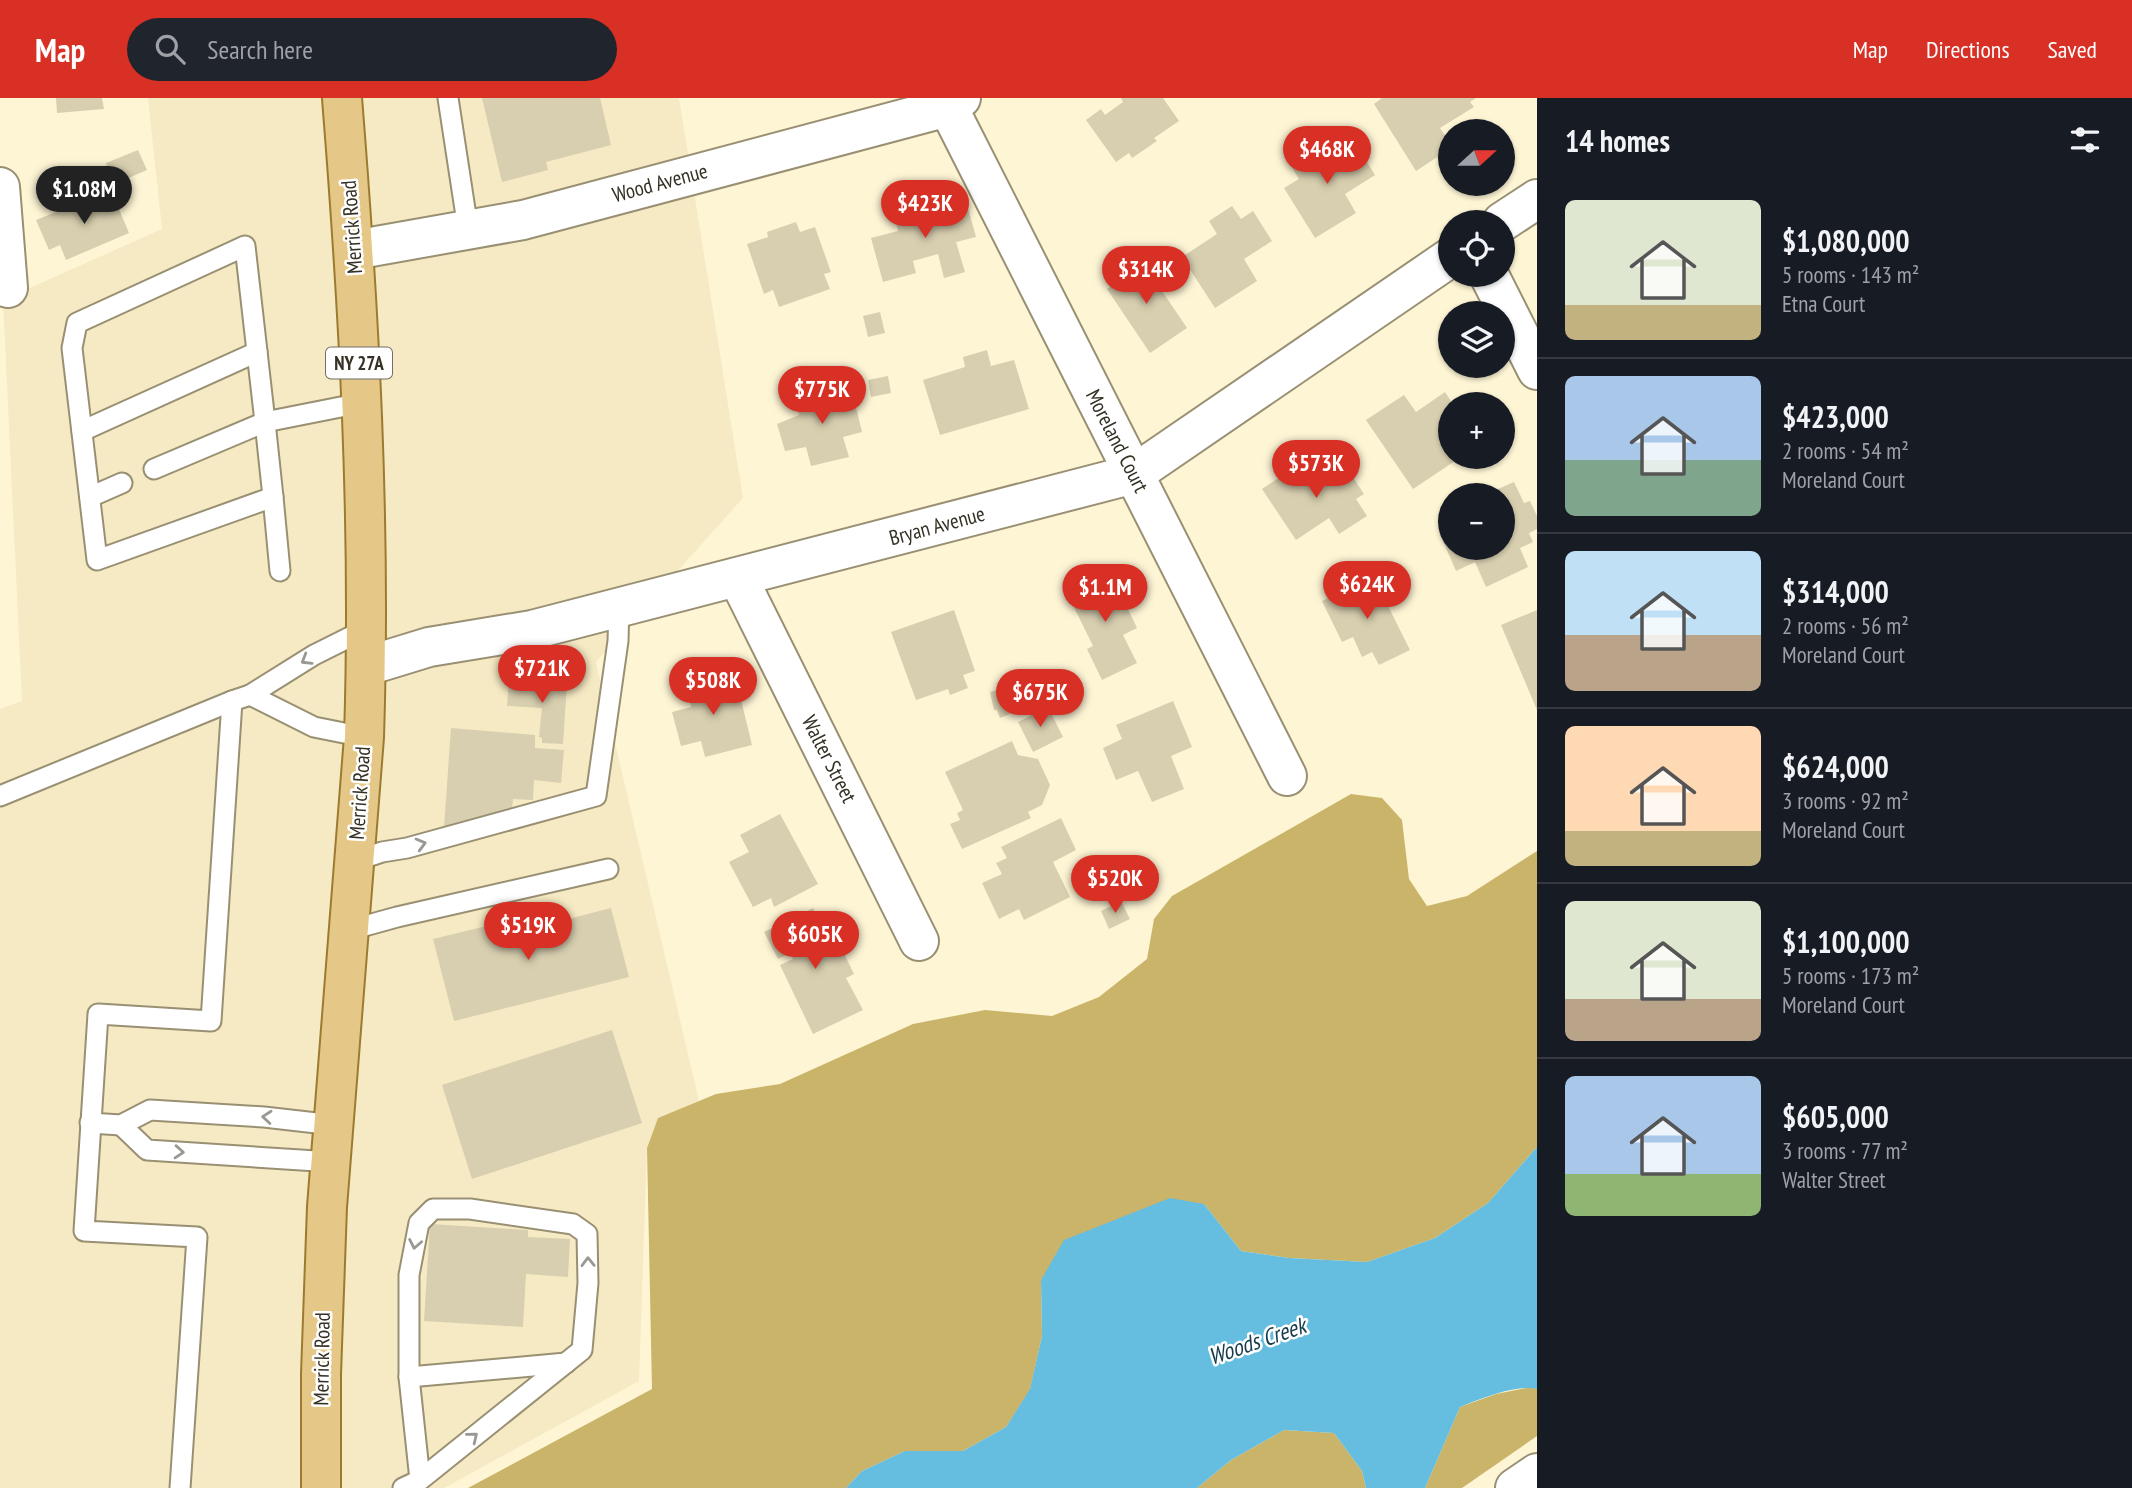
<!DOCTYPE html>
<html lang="en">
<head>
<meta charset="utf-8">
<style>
	:root { --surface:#171b24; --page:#20242c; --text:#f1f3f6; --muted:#9ea1a6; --line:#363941; --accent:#d93025 }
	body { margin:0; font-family:"PT Sans Narrow",sans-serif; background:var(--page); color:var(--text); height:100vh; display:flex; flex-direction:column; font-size:26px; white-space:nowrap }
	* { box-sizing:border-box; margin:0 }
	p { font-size:23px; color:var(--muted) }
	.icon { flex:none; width:38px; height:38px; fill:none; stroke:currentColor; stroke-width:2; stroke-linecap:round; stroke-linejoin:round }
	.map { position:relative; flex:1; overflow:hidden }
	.panel { display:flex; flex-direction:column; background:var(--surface); width:595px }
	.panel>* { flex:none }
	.needle { width:46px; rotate:69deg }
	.controls { position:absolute; left:1438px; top:21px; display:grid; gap:14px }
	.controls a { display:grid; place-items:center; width:77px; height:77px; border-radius:50%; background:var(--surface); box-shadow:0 2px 5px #0004; font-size:35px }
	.price { position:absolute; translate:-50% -60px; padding:0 16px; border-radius:24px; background:var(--accent); color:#fff; font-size:23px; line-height:46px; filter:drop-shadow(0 2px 4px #0008) }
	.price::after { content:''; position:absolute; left:50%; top:42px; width:21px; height:16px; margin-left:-10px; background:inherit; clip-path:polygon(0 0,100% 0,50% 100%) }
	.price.current { background:#222; color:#fff }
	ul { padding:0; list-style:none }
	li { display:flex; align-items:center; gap:21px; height:175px; padding:0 28px }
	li+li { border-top:2px solid var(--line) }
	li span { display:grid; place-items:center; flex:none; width:196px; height:140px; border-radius:10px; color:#555 }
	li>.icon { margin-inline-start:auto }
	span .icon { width:84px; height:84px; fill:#fffc; stroke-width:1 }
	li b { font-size:30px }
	h2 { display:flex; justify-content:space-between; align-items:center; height:84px; padding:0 28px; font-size:30px }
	header { display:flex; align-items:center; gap:42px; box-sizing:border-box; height:98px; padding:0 35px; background:var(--accent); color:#fff }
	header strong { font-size:33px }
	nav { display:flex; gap:38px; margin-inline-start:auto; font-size:24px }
	.search { width:490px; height:63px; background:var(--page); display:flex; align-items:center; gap:18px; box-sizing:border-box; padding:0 24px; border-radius:38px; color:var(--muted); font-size:26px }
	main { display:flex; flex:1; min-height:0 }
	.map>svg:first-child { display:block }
	.built { fill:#f5eac3 }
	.forest { fill:#cab469 }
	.water { fill:#65bde0 }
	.building { fill:#d8cfb0 }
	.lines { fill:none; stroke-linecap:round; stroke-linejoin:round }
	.lane-casing { stroke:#999073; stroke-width:23 }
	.street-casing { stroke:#999073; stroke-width:42 }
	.primary-casing { stroke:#9c7b31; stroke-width:42 }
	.lane { stroke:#fff; stroke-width:19 }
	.street { stroke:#fff; stroke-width:38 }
	.primary { stroke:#e5c887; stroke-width:38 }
	.oneway { stroke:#9a9892 }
	.labels { text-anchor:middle; stroke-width:5; stroke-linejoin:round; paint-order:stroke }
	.shield { fill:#fff; stroke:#726f66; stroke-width:2 }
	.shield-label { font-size:19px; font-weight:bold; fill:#353125 }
	.street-label { font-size:21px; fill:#353125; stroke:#fff }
	.water-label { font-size:23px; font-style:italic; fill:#153d4c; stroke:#fff }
</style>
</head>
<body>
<header>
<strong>Map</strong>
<div class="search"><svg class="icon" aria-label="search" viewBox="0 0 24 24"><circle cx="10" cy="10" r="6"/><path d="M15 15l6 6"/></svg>Search here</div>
<nav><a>Map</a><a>Directions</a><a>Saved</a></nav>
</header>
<main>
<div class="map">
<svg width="1537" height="1390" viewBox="0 0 1537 1390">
	<rect width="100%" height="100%" fill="#fef5d5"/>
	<path class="built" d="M 148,0 L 679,0 L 743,400 L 596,564 L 699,1003 L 658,1020 L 647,1050 L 639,1283 L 444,1390 L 0,1390 L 0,611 L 22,603 L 3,202 L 162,131 Z"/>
	<g class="forest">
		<path d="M 1351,696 L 1382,700 L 1402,722 L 1409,781 L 1427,808 L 1467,798 L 1537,753 L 1537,1049 L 1488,1105 L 1435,1140 L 1367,1164 L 1289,1160 L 1241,1153 L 1204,1106 L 1041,1182 L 1042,1238 L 1030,1292 L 1006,1329 L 963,1353 L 905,1353 L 862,1373 L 846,1390 L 468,1390 L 652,1291 L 647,1050 L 658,1020 L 716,996 L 780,986 L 913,926 L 985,912 L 1052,918 L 1099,899 L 1147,861 L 1154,821 L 1172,798 Z"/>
		<path d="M 1531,1289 L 1537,1291 L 1537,1338 L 1462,1390 L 1425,1390 L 1460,1309 L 1496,1296 Z"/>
		<path d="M 1284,1332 L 1334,1335 L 1362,1373 L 1366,1390 L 1197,1390 L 1231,1362 Z"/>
	</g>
	<path class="water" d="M 1537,1049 L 1537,1291 C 1516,1286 1480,1301 1460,1309 L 1425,1390 L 1366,1390 L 1362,1373 L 1334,1335 L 1284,1332 L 1231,1362 L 1197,1390 L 846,1390 L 862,1373 L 905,1353 L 963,1353 L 1006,1329 L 1030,1291 L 1042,1238 L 1041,1182 L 1064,1142 L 1170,1100 L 1204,1106 L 1241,1153 L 1289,1160 L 1367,1164 L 1435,1140 L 1488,1105 Z"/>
	<g class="building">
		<path d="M 56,0 L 102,0 L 104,11 L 57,15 Z"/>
		<path d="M 482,0 L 600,0 L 611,47 L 546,64 L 548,72 L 502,84 Z"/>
		<path d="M 1121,0 L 1163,0 L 1179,23 L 1154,40 L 1157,43 L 1132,60 L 1129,55 L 1116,64 L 1086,22 L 1101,11 L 1105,17 L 1123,4 Z"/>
		<path d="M 1382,0 L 1476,0 L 1470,4 L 1474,9 L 1440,30 L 1451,46 L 1451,50 L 1416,73 L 1374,6 Z"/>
		<path d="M 1354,43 L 1375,77 L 1345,96 L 1356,115 L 1315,140 L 1284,90 L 1299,81 L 1288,63 L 1309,49 L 1319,65 Z"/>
		<path d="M 138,52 L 147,72 L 108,89 L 101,73 L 107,70 L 106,65 Z"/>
		<path d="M 111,92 L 129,135 L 66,162 L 60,147 L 49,152 L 36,122 Z"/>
		<path d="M 944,103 L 945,108 L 966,103 L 976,139 L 956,144 L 965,174 L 944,180 L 938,156 L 913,163 L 916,175 L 883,184 L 871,140 L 898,133 L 894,117 Z"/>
		<path d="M 1232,108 L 1241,121 L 1253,113 L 1272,143 L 1244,161 L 1257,183 L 1215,210 L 1182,159 L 1217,136 L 1209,123 Z"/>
		<path d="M 796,124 L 800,134 L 815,129 L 831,174 L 824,176 L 830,191 L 779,209 L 773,192 L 764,196 L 747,146 L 768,139 L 767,134 Z"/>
		<path d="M 1134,158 L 1140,167 L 1143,165 L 1187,230 L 1150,255 L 1107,191 L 1124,179 L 1117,169 Z"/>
		<path d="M 880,214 L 885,235 L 868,239 L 863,218 Z"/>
		<path d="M 987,252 L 991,268 L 1014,262 L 1029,311 L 940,337 L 923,282 L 965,269 L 963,259 Z"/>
		<path d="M 888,278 L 891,295 L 871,299 L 868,282 Z"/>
		<path d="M 851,289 L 862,334 L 843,339 L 849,359 L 811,368 L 806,349 L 785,353 L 777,326 L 799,317 L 795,302 Z"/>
		<path d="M 1445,294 L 1453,306 L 1451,306 L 1451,359 L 1461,359 L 1413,391 L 1366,322 L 1404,297 L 1416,314 Z"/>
		<path d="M 1343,364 L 1364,396 L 1356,401 L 1367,418 L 1339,436 L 1329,420 L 1296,442 L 1262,391 L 1301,365 L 1313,384 Z"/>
		<path d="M 1514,384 L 1524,405 L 1530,403 L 1537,418 L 1537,431 L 1529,435 L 1533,444 L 1520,450 L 1528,469 L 1486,489 L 1475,464 L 1456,473 L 1439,434 L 1451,428 L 1451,450 L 1503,450 L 1503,397 L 1484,397 Z"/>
		<path d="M 1108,475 L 1119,498 L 1126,495 L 1132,509 L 1128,511 L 1137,530 L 1123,537 L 1137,565 L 1102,582 L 1087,551 L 1093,548 L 1067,495 Z"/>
		<path d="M 1373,478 L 1410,552 L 1379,567 L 1372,554 L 1362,559 L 1353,539 L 1342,544 L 1322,503 Z"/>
		<path d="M 954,512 L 975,573 L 963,577 L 968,590 L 950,597 L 948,591 L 916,602 L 891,534 Z"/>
		<path d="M 1537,512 L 1537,612 L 1501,527 Z"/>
		<path d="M 711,576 L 714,586 L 736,581 L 752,647 L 705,659 L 701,643 L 681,648 L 672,614 L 691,609 L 685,582 Z"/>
		<path d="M 509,581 L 567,585 L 563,646 L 542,645 L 542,640 L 539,639 L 542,610 L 507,608 Z"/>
		<path d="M 1006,589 L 1011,609 L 1008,609 L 1010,616 L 1000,620 L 997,612 L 994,612 L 990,594 Z"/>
		<path d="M 1173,603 L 1192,649 L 1171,658 L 1184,691 L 1152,704 L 1138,673 L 1116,682 L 1103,650 L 1122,641 L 1116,627 Z"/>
		<path d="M 1048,609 L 1063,639 L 1033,654 L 1018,624 Z"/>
		<path d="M 451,630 L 535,637 L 535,650 L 564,652 L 561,685 L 534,682 L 533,702 L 513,701 L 512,710 L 505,711 L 503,735 L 444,730 Z"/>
		<path d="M 1012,643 L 1018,657 L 1038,661 L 1050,687 L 1042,707 L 1028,714 L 1031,720 L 962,751 L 950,726 L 960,722 L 957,715 L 963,712 L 945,674 Z"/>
		<path d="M 780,716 L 818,786 L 774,809 L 771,800 L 753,809 L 729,764 L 749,754 L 740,737 Z"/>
		<path d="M 1061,720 L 1076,752 L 1053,764 L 1070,799 L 1024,822 L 1019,811 L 999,821 L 982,785 L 1002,776 L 996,765 L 1007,760 L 1001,749 Z"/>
		<path d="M 1121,803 L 1130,821 L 1109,831 L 1101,813 Z"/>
		<path d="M 611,810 L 629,879 L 454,923 L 433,841 L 523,819 L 526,832 Z"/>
		<path d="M 813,810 L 827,839 L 816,844 L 819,850 L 837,841 L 854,876 L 846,880 L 863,912 L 813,936 L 780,867 L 793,861 L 790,855 L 778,861 L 764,834 Z"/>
		<path d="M 612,932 L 642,1025 L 472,1081 L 442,987 Z"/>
		<path d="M 430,1126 L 528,1132 L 528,1139 L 570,1141 L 568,1179 L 526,1176 L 523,1229 L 424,1223 Z"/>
	</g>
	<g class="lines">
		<g class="lane-casing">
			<g id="lane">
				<path d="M 448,0 L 468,131"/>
				<path d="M 82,333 L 257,254"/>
				<path d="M 154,371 L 265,324 L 273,399 L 97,462 L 72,250 L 77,225 L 245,148 L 265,324 L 361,305"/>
				<path d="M 90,399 L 122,385"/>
				<path d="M 273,399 L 280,473"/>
				<path d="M 364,639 L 314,629 L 250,597 L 314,557 L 366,531"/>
				<path d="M 0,698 L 232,603"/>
				<path d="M 355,763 L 382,754 L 407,750 L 596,698 L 618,543 L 619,508"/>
				<path d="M 350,832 L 397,819 L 608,771"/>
				<path d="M 90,1025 L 121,1027 L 150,1012 L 264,1019 L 334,1027"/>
				<path d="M 121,1027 L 147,1052 L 332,1064"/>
				<path d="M 409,1279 L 566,1265"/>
				<path d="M 180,1390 L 197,1139 L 84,1133 L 98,916 L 211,923 L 232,603 L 250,597"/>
				<path d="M 403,1390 L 420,1382 L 582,1252 L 588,1185 L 587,1136 L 573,1126 L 470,1111 L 433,1111 L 419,1125 L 409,1177 L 409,1279 L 420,1382"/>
			</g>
		</g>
		<g class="street-casing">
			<g id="street">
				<path d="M 948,9 L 1287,678"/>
				<path d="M 0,89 L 8,190"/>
				<path d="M 1502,124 L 1537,101"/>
				<path d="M 354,152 L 523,122 L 948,9 L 961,0"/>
				<path d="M 1489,177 L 1537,272"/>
				<path d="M 738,480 L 919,843"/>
				<path d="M 367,568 L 429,549 L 532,532 L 1134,376 L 1451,159"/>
				<path d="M 1515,1390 L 1537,1375"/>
			</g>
		</g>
		<g class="primary-casing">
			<path id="primary" d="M 321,1390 L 321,1276 L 327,1109 L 364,639 C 371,426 359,212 342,0"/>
		</g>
		<use href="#lane" class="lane"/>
		<use href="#street" class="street"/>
		<use href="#primary" class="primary"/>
	</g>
	<defs><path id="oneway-chevron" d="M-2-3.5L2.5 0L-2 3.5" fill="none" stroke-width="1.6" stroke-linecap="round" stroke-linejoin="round" transform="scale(1.75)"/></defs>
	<g class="oneway">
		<use href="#oneway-chevron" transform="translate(306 562) rotate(149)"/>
		<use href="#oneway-chevron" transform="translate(421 746) rotate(-15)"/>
		<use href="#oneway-chevron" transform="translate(267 1019) rotate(-175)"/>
		<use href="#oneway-chevron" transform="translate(179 1054) rotate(4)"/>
		<use href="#oneway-chevron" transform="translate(415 1146) rotate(101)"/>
		<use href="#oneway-chevron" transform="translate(588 1164) rotate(-91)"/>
		<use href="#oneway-chevron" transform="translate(473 1339) rotate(-39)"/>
	</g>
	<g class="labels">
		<rect class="shield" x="326" y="249.5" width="66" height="31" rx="5"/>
		<g class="shield-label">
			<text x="359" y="272">NY 27A</text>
		</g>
		<g class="street-label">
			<text transform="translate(660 85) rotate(-15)" y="7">Wood Avenue</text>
			<text transform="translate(352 129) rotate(-94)" y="7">Merrick Road</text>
			<text transform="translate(1117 343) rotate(63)" y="7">Moreland Court</text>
			<text transform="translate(937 428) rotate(-15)" y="7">Bryan Avenue</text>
			<text transform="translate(829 661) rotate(63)" y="7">Walter Street</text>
			<text transform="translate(360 695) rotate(-86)" y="7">Merrick Road</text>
			<text transform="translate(322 1261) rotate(-89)" y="7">Merrick Road</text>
		</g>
		<g class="water-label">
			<text transform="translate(1257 1243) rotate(-19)" y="8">Woods Creek</text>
		</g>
	</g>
</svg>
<div class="controls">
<a><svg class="needle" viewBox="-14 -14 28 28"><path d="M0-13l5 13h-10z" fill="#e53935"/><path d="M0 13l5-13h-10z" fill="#9ea1a6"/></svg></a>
<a><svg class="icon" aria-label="locate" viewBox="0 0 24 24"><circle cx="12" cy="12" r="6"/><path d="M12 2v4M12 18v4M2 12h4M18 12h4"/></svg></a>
<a><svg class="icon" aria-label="layers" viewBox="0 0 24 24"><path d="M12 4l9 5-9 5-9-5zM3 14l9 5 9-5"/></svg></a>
<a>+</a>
<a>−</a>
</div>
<b class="price" style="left:1327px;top:88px">$468K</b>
<b class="price current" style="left:84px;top:128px">$1.08M</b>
<b class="price" style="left:925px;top:142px">$423K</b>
<b class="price" style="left:1146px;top:208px">$314K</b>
<b class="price" style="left:822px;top:328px">$775K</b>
<b class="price" style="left:1316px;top:402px">$573K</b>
<b class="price" style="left:1367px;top:523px">$624K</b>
<b class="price" style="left:1105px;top:526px">$1.1M</b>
<b class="price" style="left:542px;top:607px">$721K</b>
<b class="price" style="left:713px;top:619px">$508K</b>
<b class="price" style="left:1040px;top:631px">$675K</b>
<b class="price" style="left:1115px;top:817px">$520K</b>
<b class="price" style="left:528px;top:864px">$519K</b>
<b class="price" style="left:815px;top:873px">$605K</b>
</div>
<section class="panel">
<h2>14 homes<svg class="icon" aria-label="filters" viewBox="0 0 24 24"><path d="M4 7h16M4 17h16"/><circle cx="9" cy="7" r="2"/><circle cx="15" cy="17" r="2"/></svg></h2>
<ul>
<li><span style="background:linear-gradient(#dfe7d0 75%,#c2b280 0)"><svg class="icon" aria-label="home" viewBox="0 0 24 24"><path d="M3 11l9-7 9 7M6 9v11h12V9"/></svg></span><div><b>$1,080,000</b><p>5 rooms · 143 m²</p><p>Etna Court</p></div></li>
<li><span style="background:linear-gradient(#a9c7e8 60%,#7fa58c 0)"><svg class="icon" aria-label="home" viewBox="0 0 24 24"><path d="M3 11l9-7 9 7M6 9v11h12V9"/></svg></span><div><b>$423,000</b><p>2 rooms · 54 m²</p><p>Moreland Court</p></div></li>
<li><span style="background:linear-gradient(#bfe0f5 60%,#b9a48a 0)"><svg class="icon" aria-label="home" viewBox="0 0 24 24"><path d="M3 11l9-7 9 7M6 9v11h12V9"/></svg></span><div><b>$314,000</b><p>2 rooms · 56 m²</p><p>Moreland Court</p></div></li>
<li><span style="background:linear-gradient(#ffd9b3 75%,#c2b280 0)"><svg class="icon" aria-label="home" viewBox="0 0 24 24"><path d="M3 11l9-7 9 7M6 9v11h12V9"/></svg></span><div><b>$624,000</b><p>3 rooms · 92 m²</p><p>Moreland Court</p></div></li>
<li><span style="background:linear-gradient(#dfe7d0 70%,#b9a48a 0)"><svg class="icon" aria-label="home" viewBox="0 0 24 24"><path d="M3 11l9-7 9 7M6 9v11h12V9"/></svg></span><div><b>$1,100,000</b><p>5 rooms · 173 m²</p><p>Moreland Court</p></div></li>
<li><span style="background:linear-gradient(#a9c7e8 70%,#8fb573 0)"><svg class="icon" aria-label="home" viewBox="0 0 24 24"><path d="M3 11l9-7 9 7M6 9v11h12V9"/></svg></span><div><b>$605,000</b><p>3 rooms · 77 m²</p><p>Walter Street</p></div></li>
</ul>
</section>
</main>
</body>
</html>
